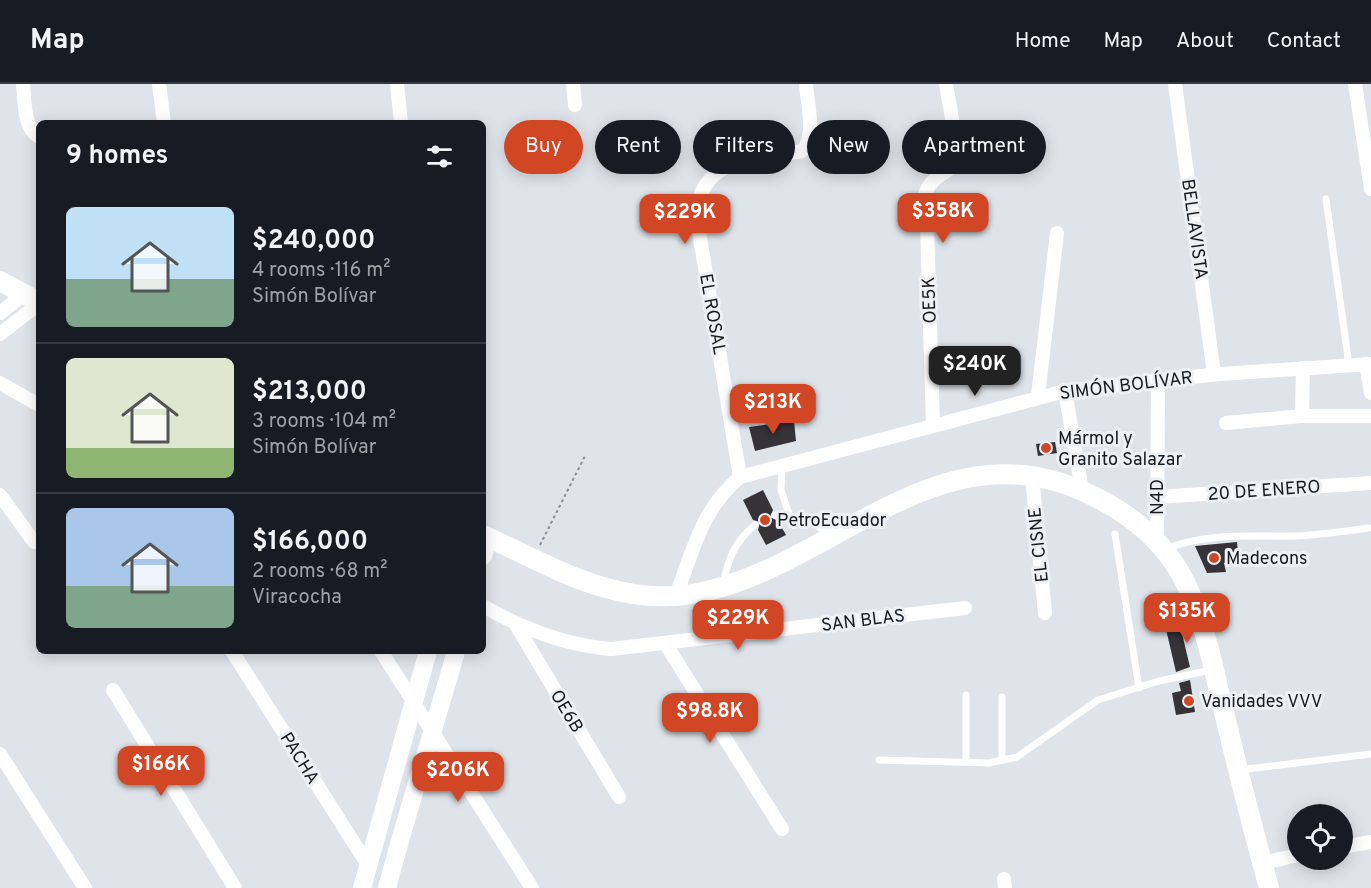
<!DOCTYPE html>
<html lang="en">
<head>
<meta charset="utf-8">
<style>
	:root { --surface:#171b24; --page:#242831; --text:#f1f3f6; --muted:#9ea1a6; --line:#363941; --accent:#d14725 }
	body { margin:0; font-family:Overpass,sans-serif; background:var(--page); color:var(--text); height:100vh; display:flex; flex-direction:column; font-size:22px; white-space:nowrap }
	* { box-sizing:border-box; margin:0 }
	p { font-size:20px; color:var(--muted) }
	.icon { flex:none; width:33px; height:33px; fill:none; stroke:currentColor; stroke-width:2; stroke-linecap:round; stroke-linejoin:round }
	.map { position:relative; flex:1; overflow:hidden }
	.details { position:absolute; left:36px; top:36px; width:450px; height:534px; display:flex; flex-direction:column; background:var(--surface); border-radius:9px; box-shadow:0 3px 15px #0003 }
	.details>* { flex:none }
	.top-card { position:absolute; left:504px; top:36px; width:570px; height:54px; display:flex; gap:12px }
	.controls { position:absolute; left:1287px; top:720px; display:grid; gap:12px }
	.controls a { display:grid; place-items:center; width:66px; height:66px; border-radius:50%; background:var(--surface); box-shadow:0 3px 15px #0003; font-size:30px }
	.price { position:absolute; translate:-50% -51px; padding:0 14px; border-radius:12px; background:var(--accent); color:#fff; font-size:20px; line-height:39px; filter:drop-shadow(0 2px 3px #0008) }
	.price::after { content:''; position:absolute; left:50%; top:36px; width:18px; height:14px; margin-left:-9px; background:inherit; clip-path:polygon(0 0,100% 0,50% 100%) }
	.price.active { background:#222; color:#fff }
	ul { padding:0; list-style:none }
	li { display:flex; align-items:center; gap:18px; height:150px; padding:0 30px }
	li+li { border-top:2px solid var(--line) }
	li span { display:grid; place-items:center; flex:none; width:168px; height:120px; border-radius:9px; color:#555 }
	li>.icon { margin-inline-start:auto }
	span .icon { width:72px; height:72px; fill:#fffc; stroke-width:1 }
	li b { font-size:26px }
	h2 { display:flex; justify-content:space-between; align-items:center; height:72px; padding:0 30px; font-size:26px }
	.chip { padding:0 21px; border-radius:27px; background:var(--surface); box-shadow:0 3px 15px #0003; font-size:21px; line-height:54px }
	.chip.active { background:var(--accent); color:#fff }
	header { display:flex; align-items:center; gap:36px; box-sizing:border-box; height:84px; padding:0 30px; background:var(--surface); border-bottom:2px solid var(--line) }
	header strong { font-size:28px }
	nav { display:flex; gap:33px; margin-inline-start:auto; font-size:21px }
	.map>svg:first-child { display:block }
	.building { fill:#363338 }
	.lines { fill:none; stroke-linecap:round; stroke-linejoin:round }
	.path { stroke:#8e9196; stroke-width:2; stroke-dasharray:3 3; stroke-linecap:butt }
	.service { stroke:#fff; stroke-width:7 }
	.minor { stroke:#fff; stroke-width:14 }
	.tertiary { stroke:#fff; stroke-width:18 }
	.secondary { stroke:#fff; stroke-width:20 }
	.poi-dot { fill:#d14725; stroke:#ecf1f7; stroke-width:2 }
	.labels { text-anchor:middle; stroke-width:6; stroke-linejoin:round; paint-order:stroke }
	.street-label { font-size:18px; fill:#181a1c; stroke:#ecf1f7 }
	.poi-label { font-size:18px; fill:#181a1c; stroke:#ecf1f7; text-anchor:start }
</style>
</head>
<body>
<header>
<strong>Map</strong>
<nav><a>Home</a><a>Map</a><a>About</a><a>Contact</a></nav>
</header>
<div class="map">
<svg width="1371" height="804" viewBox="0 0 1371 804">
	<rect width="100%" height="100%" fill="#dfe4ea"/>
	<g class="building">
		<path d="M 794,337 L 796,357 L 755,367 L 749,343 Z"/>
		<path d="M 1055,358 L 1057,369 L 1038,372 L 1036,360 Z"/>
		<path d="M 763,406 L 773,426 L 770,433 L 778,437 L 786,451 L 766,461 L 758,446 L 760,438 L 753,436 L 743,416 Z"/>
		<path d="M 1237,458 L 1238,469 L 1227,469 L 1228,478 L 1224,479 L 1226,488 L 1207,489 L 1195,462 Z"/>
		<path d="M 1179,537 L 1190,583 L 1176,588 L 1165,541 Z"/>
		<path d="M 1190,596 L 1195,628 L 1176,631 L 1172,609 L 1181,607 L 1179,599 Z"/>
	</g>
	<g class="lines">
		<path class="path" d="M 540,461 L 586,370"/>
		<g class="service">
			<path d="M 1326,115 L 1349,281"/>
			<path d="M 782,381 L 781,406 L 789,430"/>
			<path d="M 775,431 C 796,430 813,438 830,450"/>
			<path d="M 1115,450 L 1139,604"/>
			<path d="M 1166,465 C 1207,448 1251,453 1295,452 C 1319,451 1344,447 1369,444"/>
			<path d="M 723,500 C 728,475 735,457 755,441"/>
			<path d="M 966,611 L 966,678"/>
			<path d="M 1002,613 L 1002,676"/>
			<path d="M 879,676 L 989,679 L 1017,673 L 1098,616 L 1159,597 L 1211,586"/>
			<path d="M 1239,686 L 1371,670"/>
		</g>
		<g class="minor">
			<path d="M 23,0 C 25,17 23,44 39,53"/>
			<path d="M 159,0 L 164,39"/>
			<path d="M 397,0 L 401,39"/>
			<path d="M 573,0 L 575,21"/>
			<path d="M 1175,0 L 1214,290"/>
			<path d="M 1355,0 L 1371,105"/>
			<path d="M 0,229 L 24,210"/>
			<path d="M 0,250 L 39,220"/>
			<path d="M 1366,280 L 1371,309"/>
			<path d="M 0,299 L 39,321"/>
			<path d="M 1065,307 L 1082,406"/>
			<path d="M 1038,312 L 1057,149"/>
			<path d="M 1302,332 L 1303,284"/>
			<path d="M 1226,339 L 1302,332 L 1371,332"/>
			<path d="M 933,340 L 926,108 C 931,92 950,89 959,75 L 946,0"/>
			<path d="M 1032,392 L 1045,529"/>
			<path d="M 740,393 L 696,130 C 702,72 756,75 802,67 C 817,52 807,19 806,0"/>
			<path d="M 0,411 L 34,458"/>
			<path d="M 1157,413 L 1371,399"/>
			<path d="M 1157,458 L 1158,295"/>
			<path d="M 676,511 C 694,465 701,426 740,393 L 1065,307 L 1220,290 L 1371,280"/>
			<path d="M 483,522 C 523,545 564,561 611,565 L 965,524"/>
			<path d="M 516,541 L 619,713"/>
			<path d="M 665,559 L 782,745"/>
			<path d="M 232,567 L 368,781"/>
			<path d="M 381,567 L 532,804"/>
			<path d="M 113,606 L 235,804"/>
			<path d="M 0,670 L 85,804"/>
			<path d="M 1342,763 L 1371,758"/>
			<path d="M 1262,779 L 1298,771"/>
			<path d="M 1004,795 L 1005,804"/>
		</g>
		<g class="tertiary">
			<path d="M 483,472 L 488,453"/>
			<path d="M 362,804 L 428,567"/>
			<path d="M 387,804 C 408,724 434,646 456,567"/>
		</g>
		<g class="secondary">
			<path d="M 0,197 L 39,218"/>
			<path d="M 483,451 C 549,481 615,523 692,510 C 831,487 939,334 1093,412 C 1132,431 1164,457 1184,496 C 1205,537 1213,584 1224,628 C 1238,687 1253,745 1269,804"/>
		</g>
	</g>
	<g class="poi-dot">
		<circle cx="1046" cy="364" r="6"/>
		<circle cx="765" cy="436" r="6"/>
		<circle cx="1214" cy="474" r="6"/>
		<circle cx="1189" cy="617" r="6"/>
	</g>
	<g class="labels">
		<g class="street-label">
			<text transform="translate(1195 145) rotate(82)" y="6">BELLAVISTA</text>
			<text transform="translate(929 216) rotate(-92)" y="6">OE5K</text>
			<text transform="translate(713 230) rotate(80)" y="6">EL ROSAL</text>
			<text transform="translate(1126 301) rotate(-7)" y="6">SIMÓN BOLÍVAR</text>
			<text transform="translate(1264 406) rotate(-4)" y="6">20 DE ENERO</text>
			<text transform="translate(1157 413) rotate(-90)" y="6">N4D</text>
			<text transform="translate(1038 461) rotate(-96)" y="6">EL CISNE</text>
			<text transform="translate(863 536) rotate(-7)" y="6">SAN BLAS</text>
			<text transform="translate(567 627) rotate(59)" y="6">OE6B</text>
			<text transform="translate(300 674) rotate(58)" y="6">PACHA</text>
		</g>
		<g class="poi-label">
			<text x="1058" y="360">Mármol y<tspan x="1058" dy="21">Granito Salazar</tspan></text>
			<text x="777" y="442">PetroEcuador</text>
			<text x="1226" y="480">Madecons</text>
			<text x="1201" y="623">Vanidades VVV</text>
		</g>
	</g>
</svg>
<div class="controls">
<a><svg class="icon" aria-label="locate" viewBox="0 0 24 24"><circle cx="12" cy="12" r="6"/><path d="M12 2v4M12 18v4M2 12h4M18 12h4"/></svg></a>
</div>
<b class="price" style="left:943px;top:160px">$358K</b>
<b class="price" style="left:685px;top:161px">$229K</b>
<b class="price active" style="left:975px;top:313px">$240K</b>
<b class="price" style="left:773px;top:351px">$213K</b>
<b class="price" style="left:1187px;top:560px">$135K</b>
<b class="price" style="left:738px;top:567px">$229K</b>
<b class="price" style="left:710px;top:660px">$98.8K</b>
<b class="price" style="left:161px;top:713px">$166K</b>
<b class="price" style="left:458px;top:719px">$206K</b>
<div class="top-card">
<a class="chip active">Buy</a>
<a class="chip">Rent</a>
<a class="chip">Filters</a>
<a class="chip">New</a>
<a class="chip">Apartment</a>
</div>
<section class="details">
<h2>9 homes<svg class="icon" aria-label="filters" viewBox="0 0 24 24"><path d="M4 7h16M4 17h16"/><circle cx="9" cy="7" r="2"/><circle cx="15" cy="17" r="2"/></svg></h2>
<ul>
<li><span style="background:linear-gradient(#bfe0f5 60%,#7fa58c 0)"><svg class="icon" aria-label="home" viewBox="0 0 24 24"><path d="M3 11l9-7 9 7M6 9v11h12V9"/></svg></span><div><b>$240,000</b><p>4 rooms · 116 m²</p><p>Simón Bolívar</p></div></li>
<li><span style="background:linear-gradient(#dfe7d0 75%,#8fb573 0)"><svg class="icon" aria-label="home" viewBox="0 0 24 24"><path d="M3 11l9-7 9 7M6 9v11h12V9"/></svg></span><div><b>$213,000</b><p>3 rooms · 104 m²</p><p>Simón Bolívar</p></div></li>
<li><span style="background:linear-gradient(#a9c7e8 65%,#7fa58c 0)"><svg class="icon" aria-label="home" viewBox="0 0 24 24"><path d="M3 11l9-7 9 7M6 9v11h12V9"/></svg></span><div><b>$166,000</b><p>2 rooms · 68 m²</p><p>Viracocha</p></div></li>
</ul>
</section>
</div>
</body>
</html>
